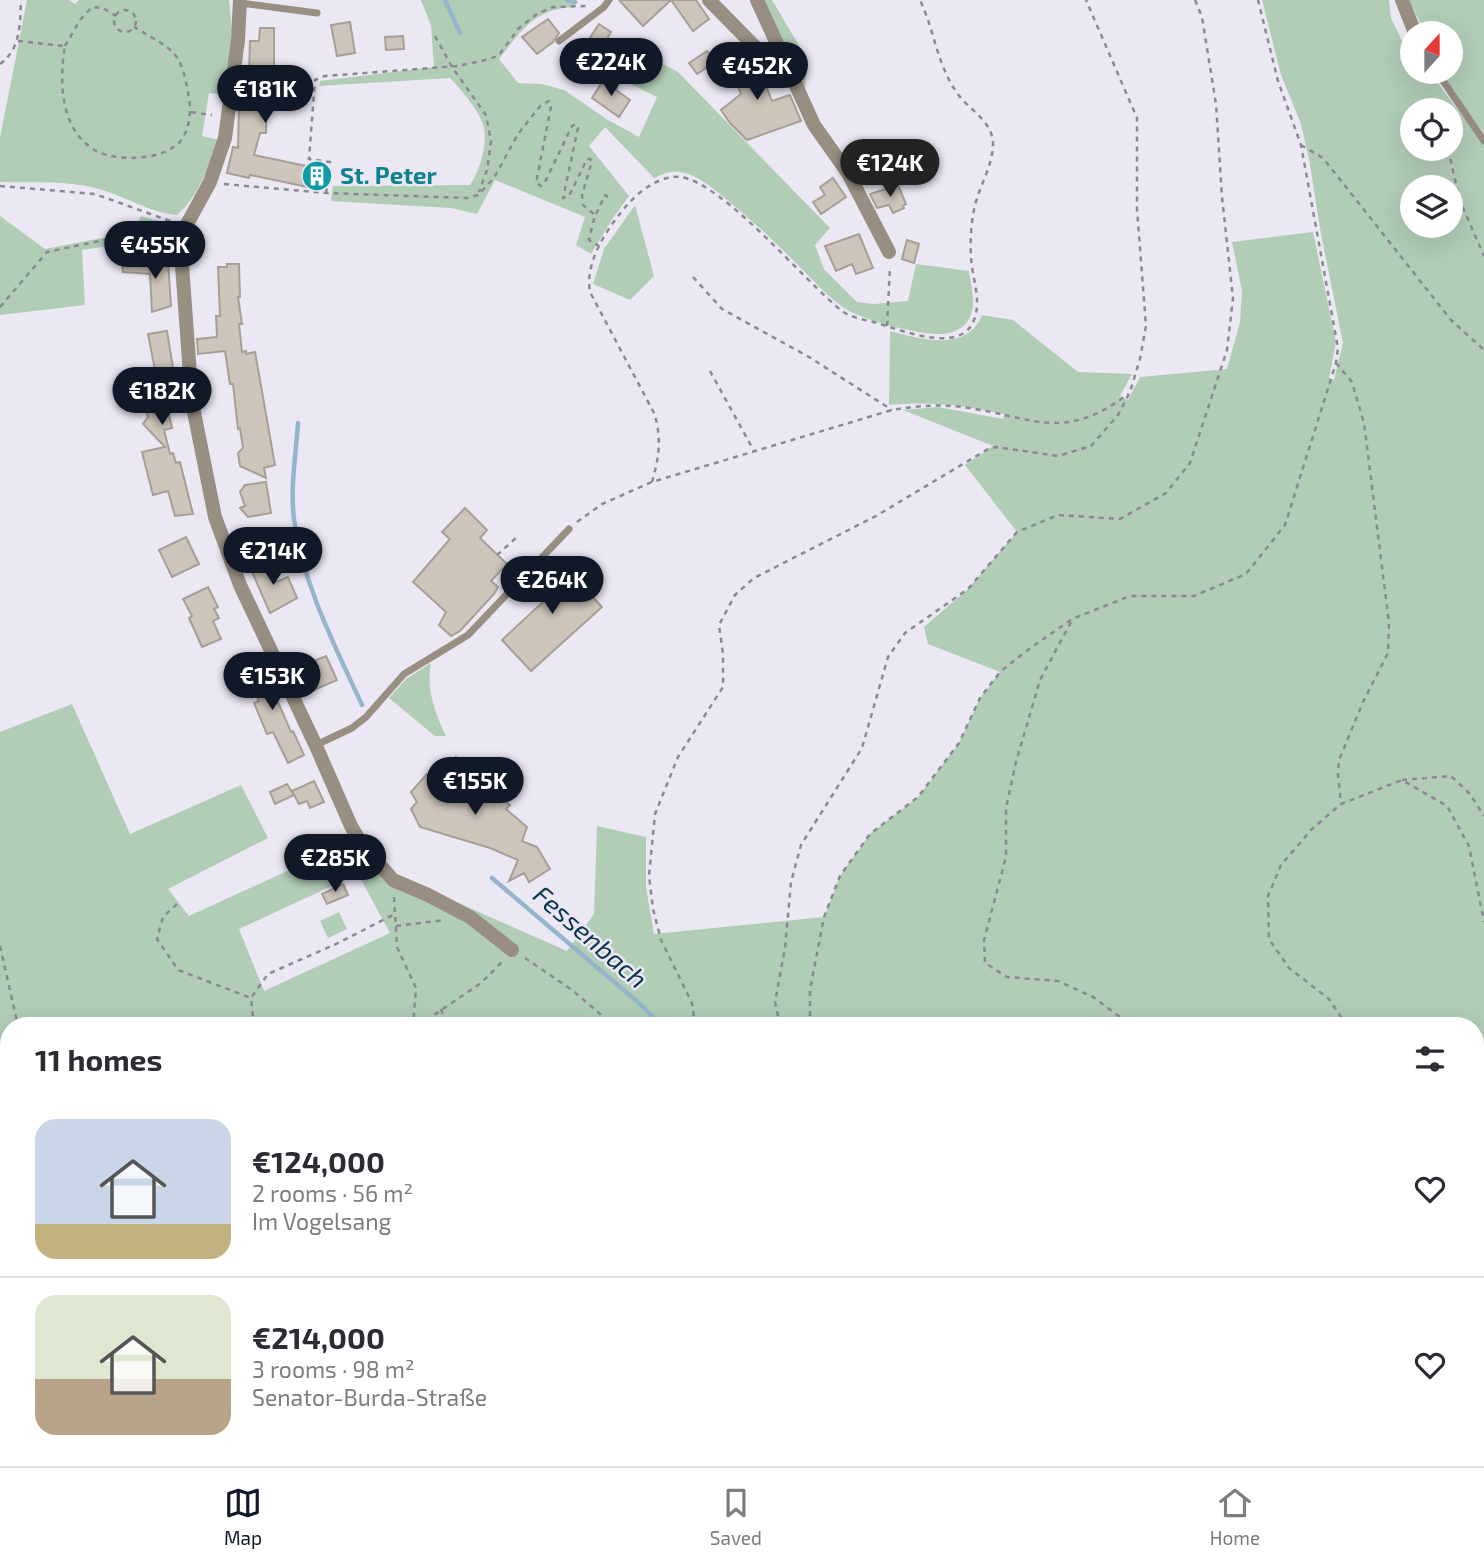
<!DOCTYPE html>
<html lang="en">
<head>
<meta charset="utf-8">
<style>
	:root { --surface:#fff; --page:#f7f7f7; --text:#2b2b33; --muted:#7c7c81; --line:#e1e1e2; --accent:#111827 }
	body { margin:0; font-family:"Exo 2",sans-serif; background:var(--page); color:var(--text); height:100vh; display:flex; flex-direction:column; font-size:26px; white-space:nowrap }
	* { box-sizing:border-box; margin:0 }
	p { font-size:23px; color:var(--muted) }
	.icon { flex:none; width:38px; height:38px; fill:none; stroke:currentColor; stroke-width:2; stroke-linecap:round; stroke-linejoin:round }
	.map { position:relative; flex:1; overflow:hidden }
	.side { position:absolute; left:0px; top:1017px; width:1484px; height:450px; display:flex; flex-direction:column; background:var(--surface); border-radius:28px 28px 0 0; box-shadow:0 7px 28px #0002 }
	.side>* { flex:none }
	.needle { width:46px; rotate:21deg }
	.controls { position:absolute; left:1400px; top:21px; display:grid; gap:14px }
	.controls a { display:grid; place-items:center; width:63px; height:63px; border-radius:50%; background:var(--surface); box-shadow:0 7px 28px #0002; font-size:35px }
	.price { position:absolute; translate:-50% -60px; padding:0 16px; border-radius:24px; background:var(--accent); color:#fff; font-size:23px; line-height:46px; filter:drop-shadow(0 2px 4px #0008) }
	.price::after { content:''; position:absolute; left:50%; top:42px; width:21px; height:16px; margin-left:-10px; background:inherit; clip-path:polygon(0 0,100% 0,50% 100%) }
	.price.on { background:#222; color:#fff }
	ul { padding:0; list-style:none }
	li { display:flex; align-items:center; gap:21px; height:175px; padding:0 35px }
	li+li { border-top:2px solid var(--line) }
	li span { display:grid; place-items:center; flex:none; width:196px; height:140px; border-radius:21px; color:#555 }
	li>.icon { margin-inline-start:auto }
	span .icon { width:84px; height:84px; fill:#fffc; stroke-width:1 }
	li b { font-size:30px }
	h2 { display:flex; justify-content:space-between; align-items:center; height:84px; padding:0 35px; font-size:30px }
	.dock { display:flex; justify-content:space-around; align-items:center; height:98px; border-top:2px solid var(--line); background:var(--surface); font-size:19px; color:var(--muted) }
	.dock a { display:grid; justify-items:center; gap:4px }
	.dock .on { color:var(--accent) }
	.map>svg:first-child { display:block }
	.green { fill:#b1cdb6; fill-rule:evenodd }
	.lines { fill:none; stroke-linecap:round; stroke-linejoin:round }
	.stream { stroke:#95b5cd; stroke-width:4.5 }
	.building { fill:#cdc4bb; stroke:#a79f96; stroke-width:2 }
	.path { stroke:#8b8991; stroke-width:2.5; stroke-dasharray:5 5; stroke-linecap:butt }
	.service { stroke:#988f82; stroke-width:7 }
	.minor { stroke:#988f82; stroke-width:14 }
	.labels { text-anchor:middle; stroke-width:5; stroke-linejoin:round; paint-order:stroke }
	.culture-label { font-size:24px; font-weight:bold; fill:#0d838f; stroke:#ebe8f4; text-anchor:start }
	.water-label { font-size:26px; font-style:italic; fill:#0a334d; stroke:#ebe8f4 }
</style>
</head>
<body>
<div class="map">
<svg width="1484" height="1466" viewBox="0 0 1484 1466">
	<rect width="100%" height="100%" fill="#ebe8f4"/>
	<g class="green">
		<path d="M 27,0 L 69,0 L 75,4 L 79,0 L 229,0 L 232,29 L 227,95 L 209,93 L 202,136 L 218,140 C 210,165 198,197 177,215 C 150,213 125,196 99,189 C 68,180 32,183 0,182 L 0,138 Z"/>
		<path d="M 421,0 L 575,0 L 576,7 C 535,8 523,29 499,59 L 518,83 L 542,84 L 564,90 L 608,120 L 639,137 L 657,97 L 602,70 L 617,39 L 678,72 L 830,228 L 815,245 L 824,269 L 857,302 L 874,304 L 908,301 L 916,264 L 969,271 C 971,286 977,305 969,319 C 964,328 953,333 943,334 C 919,335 864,321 844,308 C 827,296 812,279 797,264 C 774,241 751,219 726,199 C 713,188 696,174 680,172 C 670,171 662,174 654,178 L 605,127 L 589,146 L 629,196 L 613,218 L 591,254 L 576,245 L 585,217 L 495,180 L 477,214 L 451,208 L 312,200 L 331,201 L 333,186 L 470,185 C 480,170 487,146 484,128 C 481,113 461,89 450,78 L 319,86 L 320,81 L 434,67 L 431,26 Z"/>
		<path d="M 763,0 L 772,0 L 807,59 L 805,93 Z"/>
		<path d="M 1262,0 L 1389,0 L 1391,18 L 1412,62 L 1412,72 L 1431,74 L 1484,145 L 1484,1466 L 0,1466 L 0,732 L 72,704 L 130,834 L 241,785 L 268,838 L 168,889 L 189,916 L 355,840 L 397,876 L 567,951 L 594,914 L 597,826 L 646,837 L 646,887 L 654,934 L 824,917 L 840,876 L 870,834 L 918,797 L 959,743 L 980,698 L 1000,672 L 928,644 L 924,627 L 968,589 L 1017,532 L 965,465 L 993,446 L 903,410 L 938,407 L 1003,419 L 1004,414 C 960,405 934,401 889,405 L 890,331 C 920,339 967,353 982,315 L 1013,320 L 1078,372 L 1132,374 L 1120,396 L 1128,400 L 1140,377 L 1227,369 L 1240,322 L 1242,291 L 1232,242 L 1313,232 L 1336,342 L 1329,378 L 1334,380 L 1343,343 L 1321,234 L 1309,159 L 1301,124 L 1281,75 ZM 1412,110 L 1451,110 L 1451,149 L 1412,149 ZM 1412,187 L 1451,187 L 1451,226 L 1412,226 ZM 358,874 L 390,933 L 264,991 L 239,929 ZM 9,1026 L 1475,1026 L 1475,1458 L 9,1458 Z"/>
		<path d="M 1409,0 L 1484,0 L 1484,134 L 1448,86 L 1442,72 L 1451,72 L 1451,33 L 1425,33 Z"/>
		<path d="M 635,205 L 654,276 L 630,300 L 593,284 L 604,249 Z"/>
		<path d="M 0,216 L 45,249 L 133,232 L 141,216 L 174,225 L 177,228 L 177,236 L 82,250 L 85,305 L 0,315 Z"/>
		<path d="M 431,663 C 426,690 435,712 446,736 L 435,736 L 389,698 L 406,679 Z"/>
		<path d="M 339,912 L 347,929 L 328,938 L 320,921 Z"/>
	</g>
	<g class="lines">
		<g class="stream">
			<path d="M 445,0 L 460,33"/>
			<path d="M 567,0 L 575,2"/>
			<path d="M 298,423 C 296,454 290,488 294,519 C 303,585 335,646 362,705"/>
			<path d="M 492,878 L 639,1003 L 662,1026"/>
			<path d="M 844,1458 L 850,1466"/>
		</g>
	</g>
	<g class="building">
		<path d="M 619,0 L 696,0 L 709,19 L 693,31 L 671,0 L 643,26 Z"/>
		<path d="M 548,19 L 559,33 L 553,42 L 537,54 L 522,37 Z"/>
		<path d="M 350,22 L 355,53 L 337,56 L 331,25 Z"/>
		<path d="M 599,24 L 611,32 L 601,49 L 588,41 Z"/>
		<path d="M 260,28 L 274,28 L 274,88 L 272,88 L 270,107 L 267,107 L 266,133 L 260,133 L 254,155 L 311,167 L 312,163 L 326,165 L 322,190 L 250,175 L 249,178 L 227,173 L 233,147 L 238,148 L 239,105 L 248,105 L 250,41 L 259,41 Z"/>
		<path d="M 403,36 L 404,49 L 386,50 L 385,37 Z"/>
		<path d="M 740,45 L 758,66 L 772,101 L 790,95 L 801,121 L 747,140 L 730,123 L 721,110 L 741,94 L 738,87 L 748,85 L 726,55 Z"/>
		<path d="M 707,51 L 715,62 L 697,74 L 689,63 Z"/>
		<path d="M 604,79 L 617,88 L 616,90 L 630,100 L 619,117 L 592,98 Z"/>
		<path d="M 833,178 L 846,197 L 821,214 L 813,202 L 825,195 L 820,187 Z"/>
		<path d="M 898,185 L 906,204 L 903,206 L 904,208 L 893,213 L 889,205 L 877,208 L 870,194 Z"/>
		<path d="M 859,234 L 873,268 L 856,274 L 852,264 L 836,271 L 825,246 Z"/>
		<path d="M 907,240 L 919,244 L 914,263 L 902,259 Z"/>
		<path d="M 168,261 L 171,306 L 152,312 L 150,274 L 123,272 L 122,264 Z"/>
		<path d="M 227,264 L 239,264 L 240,297 L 238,297 L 242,324 L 239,324 L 242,352 L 246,351 L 246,354 L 255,352 L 275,465 L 264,468 L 266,478 L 240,466 L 238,453 L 243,448 L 240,428 L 238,429 L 233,384 L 230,384 L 225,351 L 198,354 L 197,339 L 217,337 L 216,316 L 220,316 L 218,267 L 227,267 Z"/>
		<path d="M 167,331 L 175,380 L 161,383 L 172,428 L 164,430 L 170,454 L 173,453 L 176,463 L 180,462 L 193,514 L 175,516 L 168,491 L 153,495 L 142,452 L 165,447 L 143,424 L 148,417 L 141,389 L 137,390 L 133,376 L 155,370 L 148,334 Z"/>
		<path d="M 266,482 L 271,513 L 248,517 L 240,508 L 245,506 L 240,492 L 245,485 Z"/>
		<path d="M 465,508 L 487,530 L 480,538 L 507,564 L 491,581 L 498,587 L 494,594 L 460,631 L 451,636 L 439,625 L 446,612 L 413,582 L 450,539 L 442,532 Z"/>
		<path d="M 279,529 L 283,551 L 241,559 L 240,558 Z"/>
		<path d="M 186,537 L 199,564 L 172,577 L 159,550 Z"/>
		<path d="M 557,558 L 602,607 L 531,671 L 502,640 L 544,601 L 537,592 L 545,585 L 538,577 Z"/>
		<path d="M 266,560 L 276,582 L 288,577 L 297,598 L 270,613 L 250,567 Z"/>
		<path d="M 208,587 L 218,607 L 214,609 L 219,618 L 213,621 L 221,639 L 202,647 L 189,618 L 192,616 L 183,599 Z"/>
		<path d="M 326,656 L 337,680 L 312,691 L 302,666 Z"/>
		<path d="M 260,658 L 270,681 L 267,682 L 277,703 L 278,702 L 291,732 L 293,731 L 304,755 L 288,763 L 273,732 L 267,734 L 254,703 L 259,701 L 244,665 Z"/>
		<path d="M 456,757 L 510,805 L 506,809 L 527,827 L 522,841 L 537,847 L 550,869 L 529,882 L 524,873 L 509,881 L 518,860 L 490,848 L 420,827 L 411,809 L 417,802 L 411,792 L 427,774 L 438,778 Z"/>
		<path d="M 314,781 L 324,802 L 310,808 L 307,801 L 299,804 L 292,791 Z"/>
		<path d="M 287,784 L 294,795 L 275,804 L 270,792 Z"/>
		<path d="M 343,884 L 348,895 L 327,904 L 322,894 Z"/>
	</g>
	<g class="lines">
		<g class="path">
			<circle cx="125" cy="21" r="11"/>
			<path d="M 435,36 L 452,67 L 486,115 L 491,141 L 487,170 L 479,192"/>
			<path d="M 18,41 L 65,46 C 59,80 60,128 93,149 C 114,163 167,161 182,139 C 190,127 191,111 189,98 C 181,49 174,51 134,27"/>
			<path d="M 65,46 L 80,20 L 92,7 L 103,8 L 116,16"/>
			<path d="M 0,64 C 21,49 20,24 21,0"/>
			<path d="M 191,112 L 212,115"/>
			<path d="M 1301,145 L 1323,158 L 1451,320 L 1484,350"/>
			<path d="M 1448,149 L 1460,201 L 1484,256"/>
			<path d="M 224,184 L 326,193 L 467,198 L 478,195 L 494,178 L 518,134 L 541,105 L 549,101 L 551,107 L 536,183 L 541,186 L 545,182 L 572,126 L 576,124 L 578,128 L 563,198 L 569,196 L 587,159 L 590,159 L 592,161 L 582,195 L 583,205 L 595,215 L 589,240 L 599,246"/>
			<path d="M 0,186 L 95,194 L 170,221"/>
			<path d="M 326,193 L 330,162 L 309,159 L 315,80 L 325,76 L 457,66 L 482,61 L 498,56 L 519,28 L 537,14 L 553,7 L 587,6"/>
			<path d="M 596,214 L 605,195 L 608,197"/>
			<path d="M 693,277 L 722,309 L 809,357 L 892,410"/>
			<path d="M 0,307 L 47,252 L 161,228 L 171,221"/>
			<path d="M 887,326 L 890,266"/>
			<path d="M 1336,363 L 1352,382 L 1364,423 L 1389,623 L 1388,653 L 1363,702 L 1339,760 L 1338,775 L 1341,804"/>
			<path d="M 710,371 L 754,451"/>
			<path d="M 652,482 C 659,458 662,437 654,413 L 590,292 C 585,265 603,235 619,215 C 632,197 656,175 680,177 C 723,182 805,282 842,311 C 851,318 867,320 877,323 C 901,330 961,355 974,320 C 982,299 972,279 971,257 C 970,243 971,224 974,210 C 978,188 993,166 993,144 C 993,121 968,109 957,93 C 936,62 935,32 920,0"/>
			<path d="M 577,522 L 602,504 L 652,482 L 892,410 C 916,406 938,404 962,407 C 1032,416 1062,444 1128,394"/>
			<path d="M 497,555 L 517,537"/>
			<path d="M 1071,622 L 1040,680 L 1016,762 L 1006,808 L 1006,857 L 984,940 L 985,963 L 1007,977 L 1058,981 L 1093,997 L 1132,1026"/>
			<path d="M 1402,780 L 1451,776 L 1470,794 L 1484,816"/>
			<path d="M 394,897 L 397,947 L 416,988 L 413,1026"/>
			<path d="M 177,904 L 163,917 L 157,939 L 178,970 L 251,998"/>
			<path d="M 396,926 L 445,920"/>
			<path d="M 0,946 L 18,1026"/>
			<path d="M 525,958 L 572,990 L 614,1026"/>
			<path d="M 441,1009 L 447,1026"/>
			<path d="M 254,1026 L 251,998 L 268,974 L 334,945 L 395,914"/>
			<path d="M 418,1026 L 481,983 L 504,960"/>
			<path d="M 695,1026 L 692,1003 L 661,940 L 653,909 L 649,876 L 655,814 L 678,757 L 723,687 L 723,654 L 719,625 L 735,595 L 754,578 L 876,516 L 988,449 L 996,447 L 1058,456 L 1091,446 L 1118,415 L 1130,392 L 1140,359 L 1146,326 L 1137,209 L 1137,118 L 1086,0"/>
			<path d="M 780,1026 L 775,1002 L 785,948 L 791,882 L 801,845 L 862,748 L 888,657 L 905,633 L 968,589 L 1017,532 L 1058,515 L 1120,519 L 1166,493 L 1190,463 L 1227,350 L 1233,298 L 1222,197 L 1216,104 L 1202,17 L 1195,0"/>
			<path d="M 810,1026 L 810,990 L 824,917 L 840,876 L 870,834 L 918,797 L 959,743 L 980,698 L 1000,672 L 1025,652 L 1072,619 L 1130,596 L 1194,596 L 1246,574 L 1285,525 L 1336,363 L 1338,348 L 1301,145 L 1278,81 L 1258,0"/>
			<path d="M 1347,1026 L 1329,999 L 1289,968 L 1269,939 L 1268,896 L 1281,865 L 1312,829 L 1341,804 L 1402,780 L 1447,806 L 1469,846 L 1484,922"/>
			<path d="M 0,1372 L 9,1374"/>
			<path d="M 0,1427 L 9,1456"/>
			<path d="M 1475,1432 L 1484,1423"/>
			<path d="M 9,1458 L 12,1466"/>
			<path d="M 148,1458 L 149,1466"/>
			<path d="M 760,1458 L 766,1466"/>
			<path d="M 385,1466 L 388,1458"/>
			<path d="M 421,1466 L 442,1458"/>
			<path d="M 445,1466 L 456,1458"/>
			<path d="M 1074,1466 L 1075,1458"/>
			<path d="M 1428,1466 L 1434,1458"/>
			<path d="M 1442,1466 L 1450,1458"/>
		</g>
		<g class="service">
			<path d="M 240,3 L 317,13"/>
			<path d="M 559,41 L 604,7 L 609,0"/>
			<path d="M 1437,72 L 1484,141"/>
			<path d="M 316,745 L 352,728 L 366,717 L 404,674 L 468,635 L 569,529"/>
		</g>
		<g class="minor">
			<path d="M 240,0 L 238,40 L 225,138 L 210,182 L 186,226 L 182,265 L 192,402 L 215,517 L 240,585 L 316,746 L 351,826 L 361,843 L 393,880 L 428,895 L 470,917 L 512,950"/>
			<path d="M 709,0 L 769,61 L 777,68 L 787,70"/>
			<path d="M 757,0 L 814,125 L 848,173 L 889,252"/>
			<path d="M 1402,0 L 1415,33"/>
		</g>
	</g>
	<defs>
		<g id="building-disc" transform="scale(1.575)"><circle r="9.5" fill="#0f9aa8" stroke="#ebe8f4"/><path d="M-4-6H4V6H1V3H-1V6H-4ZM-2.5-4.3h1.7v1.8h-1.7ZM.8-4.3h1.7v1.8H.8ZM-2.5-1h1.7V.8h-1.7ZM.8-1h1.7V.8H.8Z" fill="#fff"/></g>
	</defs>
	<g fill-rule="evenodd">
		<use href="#building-disc" x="317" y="176"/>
	</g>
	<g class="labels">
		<g class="culture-label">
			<text x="340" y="184">St. Peter</text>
		</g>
		<g class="water-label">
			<text transform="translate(590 937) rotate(41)" y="9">Fessenbach</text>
		</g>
	</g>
</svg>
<div class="controls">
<a><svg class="needle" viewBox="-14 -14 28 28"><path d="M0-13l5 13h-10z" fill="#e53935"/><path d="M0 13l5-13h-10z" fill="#7c7c81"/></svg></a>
<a><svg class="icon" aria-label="locate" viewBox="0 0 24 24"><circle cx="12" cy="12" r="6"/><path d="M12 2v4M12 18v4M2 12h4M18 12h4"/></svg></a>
<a><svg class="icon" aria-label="layers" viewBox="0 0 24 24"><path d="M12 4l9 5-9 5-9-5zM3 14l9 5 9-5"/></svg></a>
</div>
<b class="price" style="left:611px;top:98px">€224K</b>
<b class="price" style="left:757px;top:102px">€452K</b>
<b class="price" style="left:265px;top:125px">€181K</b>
<b class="price on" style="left:890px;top:199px">€124K</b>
<b class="price" style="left:155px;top:281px">€455K</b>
<b class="price" style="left:162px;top:427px">€182K</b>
<b class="price" style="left:273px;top:587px">€214K</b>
<b class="price" style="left:552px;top:616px">€264K</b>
<b class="price" style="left:272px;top:712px">€153K</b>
<b class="price" style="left:475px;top:817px">€155K</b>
<b class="price" style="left:335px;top:894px">€285K</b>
<section class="side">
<h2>11 homes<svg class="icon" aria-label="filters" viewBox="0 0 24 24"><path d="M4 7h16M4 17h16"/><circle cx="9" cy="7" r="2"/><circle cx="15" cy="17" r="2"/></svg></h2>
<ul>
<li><span style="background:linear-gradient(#c9d6e8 75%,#c2b280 0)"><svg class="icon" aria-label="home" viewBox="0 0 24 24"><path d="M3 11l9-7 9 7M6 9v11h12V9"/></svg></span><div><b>€124,000</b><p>2 rooms · 56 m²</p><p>Im Vogelsang</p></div><svg class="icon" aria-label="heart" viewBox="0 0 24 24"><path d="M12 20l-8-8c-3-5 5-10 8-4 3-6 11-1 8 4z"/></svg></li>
<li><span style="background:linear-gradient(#dfe7d0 60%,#b9a48a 0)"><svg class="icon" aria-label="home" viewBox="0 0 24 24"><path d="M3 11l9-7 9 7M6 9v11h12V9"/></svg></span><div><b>€214,000</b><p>3 rooms · 98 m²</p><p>Senator-Burda-Straße</p></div><svg class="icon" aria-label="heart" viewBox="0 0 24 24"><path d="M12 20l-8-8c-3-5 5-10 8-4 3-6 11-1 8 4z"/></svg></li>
</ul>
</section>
</div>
<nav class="dock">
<a class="on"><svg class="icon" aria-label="map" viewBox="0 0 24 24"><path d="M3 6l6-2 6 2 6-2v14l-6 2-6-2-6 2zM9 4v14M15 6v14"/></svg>Map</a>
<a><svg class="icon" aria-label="saved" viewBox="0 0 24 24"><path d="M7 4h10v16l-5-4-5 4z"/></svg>Saved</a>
<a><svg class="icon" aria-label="home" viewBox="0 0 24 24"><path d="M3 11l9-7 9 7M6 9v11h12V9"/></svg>Home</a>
</nav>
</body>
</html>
